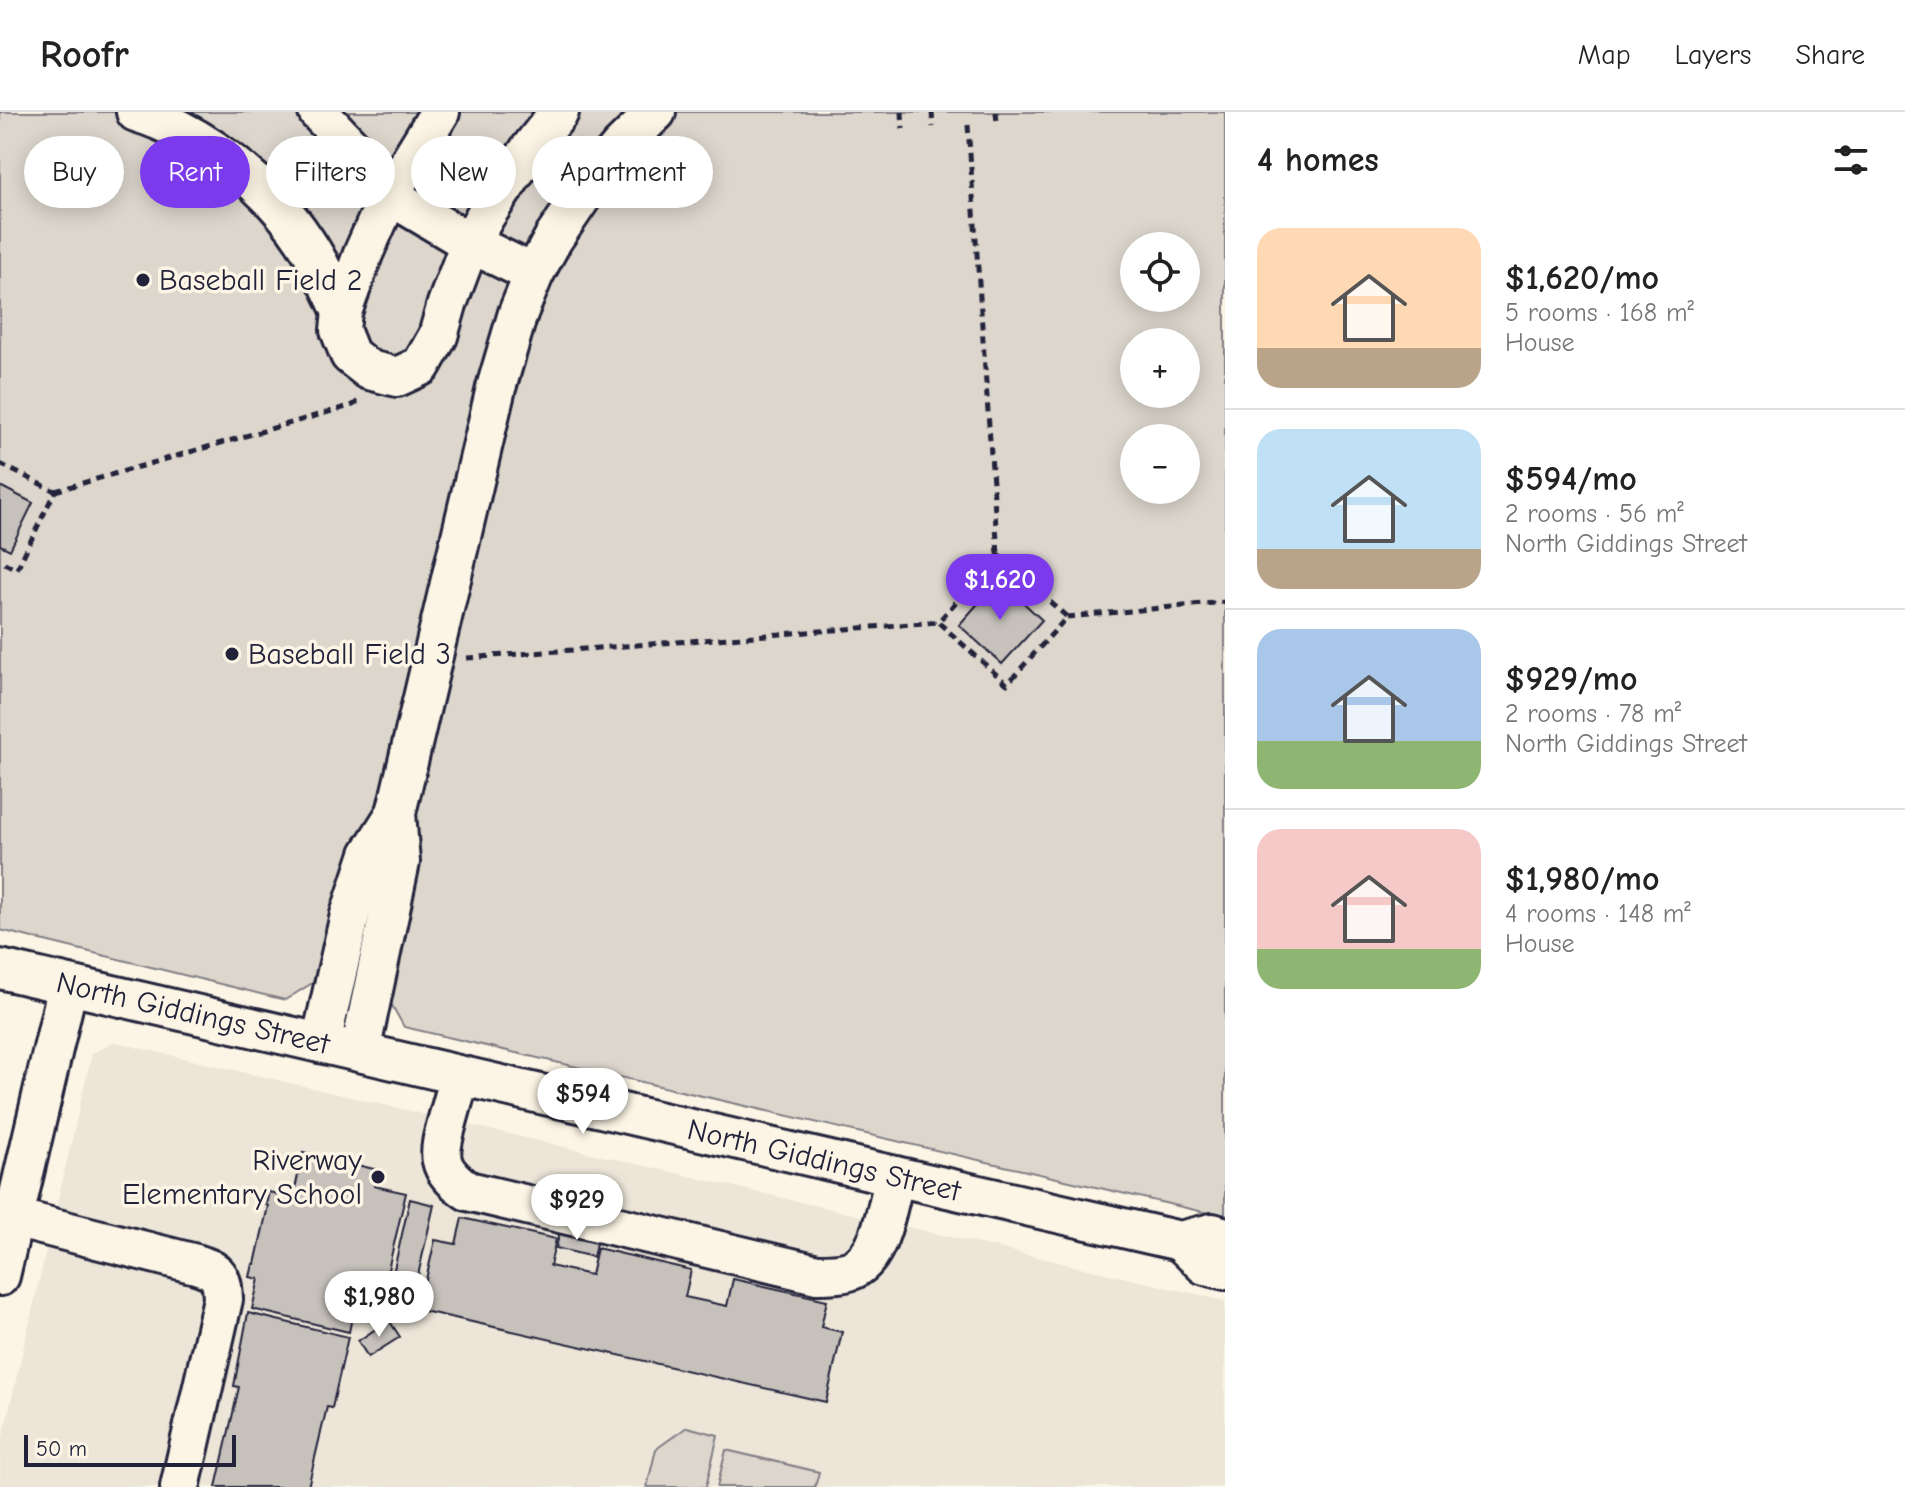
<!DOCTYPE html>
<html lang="en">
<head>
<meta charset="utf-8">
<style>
	:root { --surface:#fff; --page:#f2f2f2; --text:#222; --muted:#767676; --line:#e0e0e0; --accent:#7c3aed }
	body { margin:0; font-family:"Comic Neue",sans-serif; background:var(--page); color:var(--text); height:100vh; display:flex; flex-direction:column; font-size:30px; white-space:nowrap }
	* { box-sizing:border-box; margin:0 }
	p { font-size:26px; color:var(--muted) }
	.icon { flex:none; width:44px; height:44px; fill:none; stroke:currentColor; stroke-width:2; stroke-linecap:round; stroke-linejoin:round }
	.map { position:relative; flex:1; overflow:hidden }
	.side { display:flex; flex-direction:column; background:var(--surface); width:680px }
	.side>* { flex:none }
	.banner { position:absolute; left:24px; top:24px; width:760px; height:72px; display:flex; gap:16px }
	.controls { position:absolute; left:1120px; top:120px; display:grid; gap:16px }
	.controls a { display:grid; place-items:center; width:80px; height:80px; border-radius:50%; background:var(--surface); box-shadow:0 4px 20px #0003; font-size:40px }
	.scale { position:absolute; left:24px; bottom:20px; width:212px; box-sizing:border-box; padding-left:8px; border:4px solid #22223b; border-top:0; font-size:22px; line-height:28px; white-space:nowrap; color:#22223b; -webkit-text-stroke:6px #fcf5e5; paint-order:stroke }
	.price { position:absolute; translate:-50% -68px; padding:0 18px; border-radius:28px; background:#fff; color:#222; font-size:26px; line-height:52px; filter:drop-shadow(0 2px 4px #0008) }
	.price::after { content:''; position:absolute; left:50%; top:48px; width:24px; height:18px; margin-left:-12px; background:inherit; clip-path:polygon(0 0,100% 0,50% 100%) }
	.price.selected { background:var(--accent); color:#fff }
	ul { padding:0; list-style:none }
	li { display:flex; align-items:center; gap:24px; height:200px; padding:0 32px }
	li+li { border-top:2px solid var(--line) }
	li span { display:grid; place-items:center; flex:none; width:224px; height:160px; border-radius:24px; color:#555 }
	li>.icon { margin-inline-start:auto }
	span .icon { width:96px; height:96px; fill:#fffc; stroke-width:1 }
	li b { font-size:34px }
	h2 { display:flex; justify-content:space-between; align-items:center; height:96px; padding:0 32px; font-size:34px }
	.tag { padding:0 28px; border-radius:36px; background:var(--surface); box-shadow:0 4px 20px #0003; font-size:28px; line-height:72px }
	.tag.selected { background:var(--accent); color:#fff }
	header { display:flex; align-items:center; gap:48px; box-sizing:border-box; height:112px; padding:0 40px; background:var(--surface); border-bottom:2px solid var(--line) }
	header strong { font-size:38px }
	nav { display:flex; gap:44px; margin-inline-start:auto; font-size:28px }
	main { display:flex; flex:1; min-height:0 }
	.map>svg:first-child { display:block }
	.built { fill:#ece5d8 }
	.green { fill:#dcd6cc; stroke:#7f7c84; stroke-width:2; fill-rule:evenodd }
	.building { fill:#c6c1bb; stroke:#22223b; stroke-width:2 }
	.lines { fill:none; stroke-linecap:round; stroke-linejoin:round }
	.minor-casing { stroke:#22223b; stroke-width:44 }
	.path { stroke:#22223b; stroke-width:5; stroke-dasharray:8 6; stroke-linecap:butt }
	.minor { stroke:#fcf5e5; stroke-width:38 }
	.poi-dot { fill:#22223b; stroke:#fcf5e5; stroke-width:3 }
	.labels { text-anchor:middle; stroke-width:7; stroke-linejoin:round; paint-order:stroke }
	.poi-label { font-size:30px; fill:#22223b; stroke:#fcf5e5; text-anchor:start }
	.street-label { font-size:30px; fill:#22223b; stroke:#fcf5e5 }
</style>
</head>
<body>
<header>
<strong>Roofr</strong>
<nav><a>Map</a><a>Layers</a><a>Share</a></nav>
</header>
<main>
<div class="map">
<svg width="1225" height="1375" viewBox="0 0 1225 1375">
	<rect width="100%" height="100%" fill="#fcf5e5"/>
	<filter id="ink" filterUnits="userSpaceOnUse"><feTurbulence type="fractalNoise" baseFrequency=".0125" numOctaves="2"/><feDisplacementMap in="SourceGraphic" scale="16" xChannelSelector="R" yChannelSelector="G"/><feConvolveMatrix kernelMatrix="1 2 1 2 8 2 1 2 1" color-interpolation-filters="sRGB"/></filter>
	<g filter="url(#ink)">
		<path class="built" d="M 114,930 L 1225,1189 L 1225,1375 L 0,1375 L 0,1337 L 92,941 Z"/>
		<g class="green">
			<path d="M 0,0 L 1225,0 L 1225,1105 L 404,915 L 389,888 L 314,870 L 285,888 L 0,818 ZM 1134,134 L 1186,134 L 1186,186 L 1134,186 ZM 1134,230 L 1186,230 L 1186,282 L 1134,282 ZM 1134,326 L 1186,326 L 1186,378 L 1134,378 Z"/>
			<path d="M 687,1315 L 718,1323 L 706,1375 L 647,1375 L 656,1337 Z"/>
			<path d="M 726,1338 L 819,1360 L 815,1375 L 717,1375 Z"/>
		</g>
		<g class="building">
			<path d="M 0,374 L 33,391 L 10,438 L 0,433 Z"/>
			<path d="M 999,468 L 1042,508 L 1002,552 L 959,513 Z"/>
			<path d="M 303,1040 L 378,1058 L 374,1074 L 406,1081 L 379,1196 L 355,1190 L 349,1220 L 252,1197 L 259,1167 L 250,1165 L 253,1152 L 255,1152 L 268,1094 L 266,1093 L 269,1080 L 293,1086 Z"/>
			<path d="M 410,1087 L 434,1093 L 408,1207 L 384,1201 Z"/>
			<path d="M 462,1106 L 556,1127 L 550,1154 L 591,1163 L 597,1136 L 691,1158 L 685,1185 L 727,1194 L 733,1167 L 827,1188 L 821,1215 L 842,1220 L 826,1290 L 419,1198 L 435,1128 L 456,1132 Z"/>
			<path d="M 561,1114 L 598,1123 L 593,1145 L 556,1136 Z"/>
			<path d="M 248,1201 L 348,1225 L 332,1296 L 327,1295 L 308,1375 L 216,1375 L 239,1275 L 234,1274 Z"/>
			<path d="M 389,1208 L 400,1225 L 368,1245 L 358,1229 Z"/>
		</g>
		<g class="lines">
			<g class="minor-casing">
				<g id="minor">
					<path d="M 136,0 C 201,20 268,72 305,129 C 320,151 331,176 342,200"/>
					<path d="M 318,0 L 353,37 L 389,83 L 470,131 L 534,162"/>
					<path d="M 440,0 L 389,83 L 363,142 L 342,200 L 340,218 L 350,243 L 369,258 L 397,265 L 421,254 L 438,224 L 447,192 L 470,131 L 485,104 L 528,40 L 559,0"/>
					<path d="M 0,857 L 895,1064 L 1180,1129 L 1212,1121 L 1225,1125"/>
					<path d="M 321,931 L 350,803 L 370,742 L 396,701"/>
					<path d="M 360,940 L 400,750 L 396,701 L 496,276 L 518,201 L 534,162 L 553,127 L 593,68 L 620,35 L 656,0"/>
					<path d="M 460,964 C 456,978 452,993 448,1007 C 438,1043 435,1056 468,1079 L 817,1162 C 827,1162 839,1162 849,1159 C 881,1149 887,1093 895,1064"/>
					<path d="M 14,1106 L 196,1152 C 218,1159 222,1163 223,1187 L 180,1375"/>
					<path d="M 1180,1129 L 1205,1153 L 1225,1158"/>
					<path d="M 0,1164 L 68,873"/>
				</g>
			</g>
			<g class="path">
				<path d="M 902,0 L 903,17"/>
				<path d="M 932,0 L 933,15"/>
				<path d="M 996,0 L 997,10"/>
				<path d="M 968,13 L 998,443"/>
				<path d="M 0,352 L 55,379 L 17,457 L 0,449"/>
				<path d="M 55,379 L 353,293 L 360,288"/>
				<path d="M 998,443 L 1067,505 L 1007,572 L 938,510 Z"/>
				<path d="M 1067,505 L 1225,490"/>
				<path d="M 467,546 L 938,510"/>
			</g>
			<use href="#minor" class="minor"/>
		</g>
	</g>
	<g class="poi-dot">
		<circle cx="143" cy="168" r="8"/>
		<circle cx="232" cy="542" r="8"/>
		<circle cx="378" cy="1065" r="8"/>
	</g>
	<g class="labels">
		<g class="poi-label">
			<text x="159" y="178">Baseball Field 2</text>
			<text x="248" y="552">Baseball Field 3</text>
			<text x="362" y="1058" text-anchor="end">Riverway<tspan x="362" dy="34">Elementary School</tspan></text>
		</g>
		<g class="street-label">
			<text transform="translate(193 901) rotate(13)" y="10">North Giddings Street</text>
			<text transform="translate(824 1048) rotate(13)" y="10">North Giddings Street</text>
		</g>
	</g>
</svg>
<div class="controls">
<a><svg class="icon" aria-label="locate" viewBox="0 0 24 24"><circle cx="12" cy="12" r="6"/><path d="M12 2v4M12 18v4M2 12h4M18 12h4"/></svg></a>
<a>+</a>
<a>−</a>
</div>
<div class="scale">50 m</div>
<b class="price selected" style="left:1000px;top:510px">$1,620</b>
<b class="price" style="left:583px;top:1024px">$594</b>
<b class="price" style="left:577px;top:1130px">$929</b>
<b class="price" style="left:379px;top:1227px">$1,980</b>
<div class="banner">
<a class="tag">Buy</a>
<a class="tag selected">Rent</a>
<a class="tag">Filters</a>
<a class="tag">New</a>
<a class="tag">Apartment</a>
</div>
</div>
<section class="side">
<h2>4 homes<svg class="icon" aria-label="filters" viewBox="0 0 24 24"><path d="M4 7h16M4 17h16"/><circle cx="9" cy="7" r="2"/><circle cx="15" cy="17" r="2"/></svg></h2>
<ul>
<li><span style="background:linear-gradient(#ffd9b3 75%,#b9a48a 0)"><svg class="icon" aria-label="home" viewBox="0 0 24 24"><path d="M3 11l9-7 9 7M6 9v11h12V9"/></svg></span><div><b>$1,620/mo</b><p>5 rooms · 168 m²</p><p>House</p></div></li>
<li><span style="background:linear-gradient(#bfe0f5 75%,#b9a48a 0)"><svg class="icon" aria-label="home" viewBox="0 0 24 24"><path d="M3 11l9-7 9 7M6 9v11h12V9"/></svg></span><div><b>$594/mo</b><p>2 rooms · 56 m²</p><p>North Giddings Street</p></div></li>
<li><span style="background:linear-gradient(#a9c7e8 70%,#8fb573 0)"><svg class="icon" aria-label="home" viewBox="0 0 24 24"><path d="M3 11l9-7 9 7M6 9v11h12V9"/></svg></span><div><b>$929/mo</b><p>2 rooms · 78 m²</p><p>North Giddings Street</p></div></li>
<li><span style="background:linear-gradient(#f6c9c9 75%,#8fb573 0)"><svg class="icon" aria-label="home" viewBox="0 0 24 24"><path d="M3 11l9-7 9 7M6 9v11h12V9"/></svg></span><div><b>$1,980/mo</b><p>4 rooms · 148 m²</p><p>House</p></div></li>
</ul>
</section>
</main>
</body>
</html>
